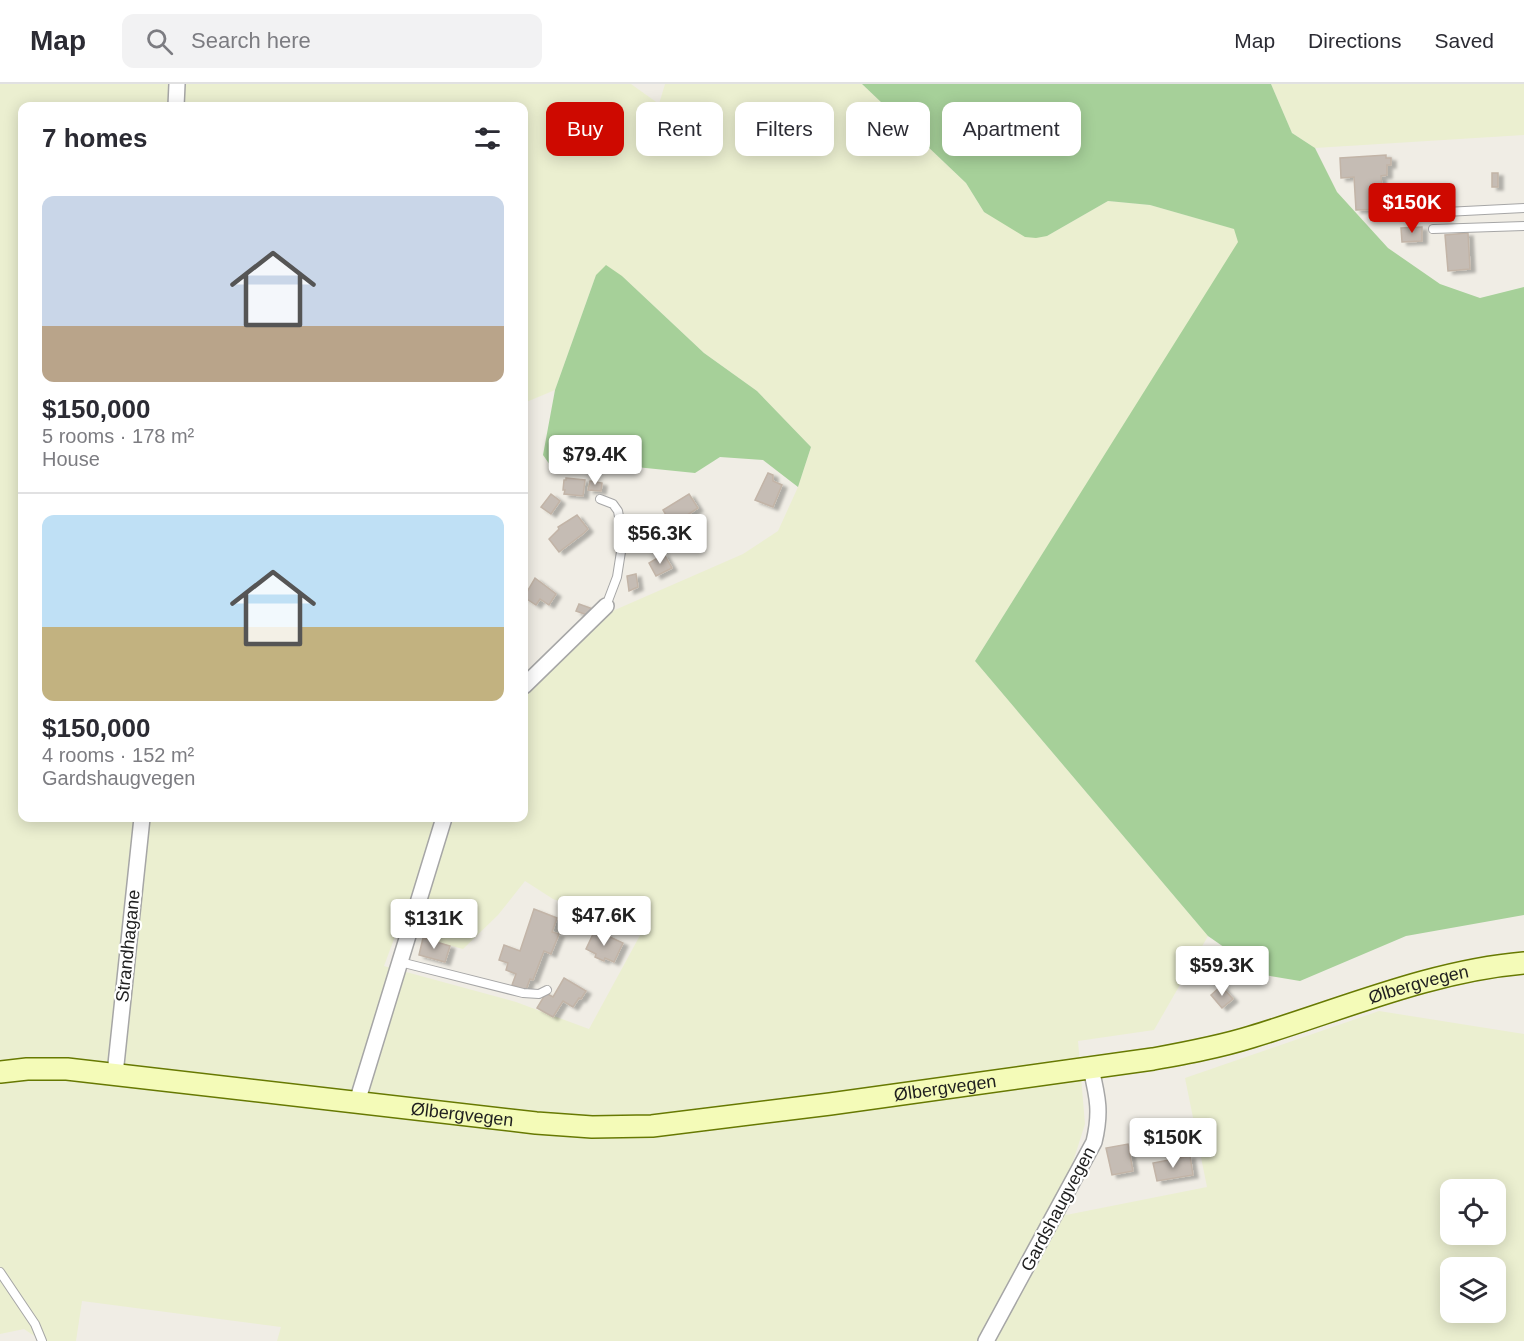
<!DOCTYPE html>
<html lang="en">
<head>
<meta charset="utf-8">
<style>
	:root { --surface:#fff; --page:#f2f2f3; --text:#2b2b33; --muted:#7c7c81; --line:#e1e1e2; --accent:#ce0900 }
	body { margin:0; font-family:Helvetica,sans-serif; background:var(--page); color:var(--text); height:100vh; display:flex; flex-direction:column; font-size:22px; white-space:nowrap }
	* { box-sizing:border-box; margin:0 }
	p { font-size:20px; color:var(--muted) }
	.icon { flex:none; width:33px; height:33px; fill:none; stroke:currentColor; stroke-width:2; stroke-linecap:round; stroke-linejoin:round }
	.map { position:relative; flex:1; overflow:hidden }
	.side { position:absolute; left:18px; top:18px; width:510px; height:720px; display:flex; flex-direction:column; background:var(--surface); border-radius:12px; box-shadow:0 3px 15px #0003 }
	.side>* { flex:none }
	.banner { position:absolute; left:546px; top:18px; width:570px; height:54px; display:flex; gap:12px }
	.buttons { position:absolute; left:1440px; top:1095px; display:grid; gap:12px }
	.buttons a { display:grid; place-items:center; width:66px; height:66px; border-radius:12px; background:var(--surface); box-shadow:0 3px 15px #0003; font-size:30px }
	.price { position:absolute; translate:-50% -51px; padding:0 14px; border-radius:6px; background:#fff; color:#222; font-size:20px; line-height:39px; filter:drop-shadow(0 2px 3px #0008) }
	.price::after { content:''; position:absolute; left:50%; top:36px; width:18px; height:14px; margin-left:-9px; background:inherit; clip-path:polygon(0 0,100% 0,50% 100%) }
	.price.current { background:var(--accent); color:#fff }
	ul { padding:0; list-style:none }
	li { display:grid; align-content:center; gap:12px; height:318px; padding:0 24px }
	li+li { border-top:2px solid var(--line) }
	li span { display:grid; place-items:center; height:186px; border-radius:12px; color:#555 }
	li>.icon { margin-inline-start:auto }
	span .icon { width:108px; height:108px; fill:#fffc; stroke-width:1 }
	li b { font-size:26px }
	h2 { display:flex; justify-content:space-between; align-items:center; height:72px; padding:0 24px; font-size:26px }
	.chip { padding:0 21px; border-radius:12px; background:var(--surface); box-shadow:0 3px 15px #0003; font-size:21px; line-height:54px }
	.chip.current { background:var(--accent); color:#fff }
	header { display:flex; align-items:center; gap:36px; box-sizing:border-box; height:84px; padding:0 30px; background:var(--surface); border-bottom:2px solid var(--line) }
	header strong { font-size:28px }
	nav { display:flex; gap:33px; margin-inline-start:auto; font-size:21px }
	.search { width:420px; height:54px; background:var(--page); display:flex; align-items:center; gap:15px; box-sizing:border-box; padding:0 21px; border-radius:12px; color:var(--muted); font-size:22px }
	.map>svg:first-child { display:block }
	.farmland { fill:#ebefd0; fill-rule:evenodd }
	.forest { fill:#a6d099 }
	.building { fill:#c5bcb4; stroke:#c2b4a7; stroke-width:1.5; filter:url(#shadow) }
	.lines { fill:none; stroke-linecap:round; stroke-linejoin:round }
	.service-casing { stroke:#a6a6a6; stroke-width:10 }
	.minor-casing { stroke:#a6a6a6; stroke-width:18 }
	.secondary-casing { stroke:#677902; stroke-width:24 }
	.service { stroke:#fff; stroke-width:8 }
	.minor { stroke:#fff; stroke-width:15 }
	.secondary { stroke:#f4fbb8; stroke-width:21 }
	.labels { text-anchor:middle; stroke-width:4.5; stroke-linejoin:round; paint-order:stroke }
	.street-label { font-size:18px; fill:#1f1f1f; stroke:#fff }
</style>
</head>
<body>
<header>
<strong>Map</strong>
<div class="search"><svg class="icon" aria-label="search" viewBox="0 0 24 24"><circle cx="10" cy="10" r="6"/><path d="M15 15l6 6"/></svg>Search here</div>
<nav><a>Map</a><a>Directions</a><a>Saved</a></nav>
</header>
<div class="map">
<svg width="1524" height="1257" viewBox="0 0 1524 1257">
	<defs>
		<filter id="shadow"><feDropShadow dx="5" dy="3" stdDeviation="1.5" flood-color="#0004"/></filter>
	</defs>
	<rect width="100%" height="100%" fill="#f0ede5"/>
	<g class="farmland">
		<path d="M 0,0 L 631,0 L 659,20 L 665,0 L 862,0 L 966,99 L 984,128 L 1047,152 L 1108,117 L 1150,121 L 1235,145 L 1239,158 L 975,577 L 1208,852 L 1154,946 L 1078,957 L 1085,1040 L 1072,1081 L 1066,1131 L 1207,1103 L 1185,994 L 1379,927 L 1524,950 L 1524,1257 L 277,1257 L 281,1243 L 82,1217 L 76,1257 L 42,1257 L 24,1245 L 0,1250 ZM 22,22 L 524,22 L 524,319 L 555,306 L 596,191 L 622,192 L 704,269 L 757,307 L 811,363 L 798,403 L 778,447 L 743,470 L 601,532 L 524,609 L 524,734 L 22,734 ZM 525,797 L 553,815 L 644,844 L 589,945 L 516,918 L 384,882 L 397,847 L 463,865 L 498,831 ZM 1450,1106 L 1496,1106 L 1496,1150 L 1450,1150 ZM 1450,1184 L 1496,1184 L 1496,1228 L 1450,1228 Z"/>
		<path d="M 1271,0 L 1524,0 L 1524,51 L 1315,64 L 1292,49 Z"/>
	</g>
	<g class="forest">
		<path d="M 862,0 L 1271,0 L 1292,49 L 1315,64 L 1337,108 L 1388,164 L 1440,200 L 1480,214 L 1524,203 L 1524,831 L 1406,852 L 1300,897 L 1264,891 L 1208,852 L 975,577 L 1238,158 L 1234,145 L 1150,121 L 1108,117 L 1047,152 L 1036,154 L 1025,153 L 984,128 L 966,99 Z"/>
		<path d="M 606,181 L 622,192 L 704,269 L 757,307 L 811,363 L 798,403 L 763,376 L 720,373 L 695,389 L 636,383 L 609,387 L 555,388 L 543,371 L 555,306 L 596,191 Z"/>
	</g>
	<g class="building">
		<path d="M 1386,71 L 1386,74 L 1391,74 L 1391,81 L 1387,81 L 1387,91 L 1381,92 L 1383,125 L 1356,126 L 1354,93 L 1341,94 L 1340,74 Z"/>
		<rect x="1492" y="89" width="6" height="14"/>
		<path d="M 1422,143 L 1422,157 L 1402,158 L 1401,144 Z"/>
		<path d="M 1468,149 L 1470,185 L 1448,187 L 1445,151 Z"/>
		<path d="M 768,389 L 773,391 L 773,397 L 782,401 L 773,423 L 755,416 Z"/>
		<path d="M 566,394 L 585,396 L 583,412 L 564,410 L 565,406 L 563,406 L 564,396 L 566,396 Z"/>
		<path d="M 590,397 L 602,399 L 601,407 L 588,406 Z"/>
		<path d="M 551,410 L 560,417 L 551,430 L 541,423 Z"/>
		<path d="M 689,410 L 698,424 L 672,441 L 663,426 Z"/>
		<path d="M 577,431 L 588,445 L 584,449 L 559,468 L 549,455 L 559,445 L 558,443 Z"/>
		<path d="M 664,470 L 672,484 L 656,492 L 649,479 Z"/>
		<path d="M 636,490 L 638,503 L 629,507 L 627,492 Z"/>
		<path d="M 535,494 L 556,510 L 549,521 L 540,515 L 536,521 L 524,513 Z"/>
		<path d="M 579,520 L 593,525 L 587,531 L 576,527 Z"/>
		<path d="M 566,817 L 588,826 L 582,839 L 566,833 L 568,829 L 562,826 Z"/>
		<path d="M 534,825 L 557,834 L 552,848 L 559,850 L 551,870 L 544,867 L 533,896 L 530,895 L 526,906 L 512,901 L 516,890 L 506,886 L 508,879 L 499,876 L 504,861 L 520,867 Z"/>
		<path d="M 595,846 L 623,859 L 614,878 L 605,874 L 604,877 L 595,873 L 596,870 L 586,865 Z"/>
		<path d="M 423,854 L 450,862 L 445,878 L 419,871 Z"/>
		<path d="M 564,894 L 586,907 L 581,915 L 579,914 L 573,923 L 563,917 L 553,933 L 537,924 L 546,909 L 553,913 Z"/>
		<path d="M 1221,902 L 1233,915 L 1222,924 L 1211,911 Z"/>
		<path d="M 1128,1060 L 1133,1087 L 1112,1091 L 1106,1064 Z"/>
		<path d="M 1190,1072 L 1193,1091 L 1157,1097 L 1153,1079 Z"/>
	</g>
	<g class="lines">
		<g class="service-casing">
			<g id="service">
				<path d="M 1386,131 L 1524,124"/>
				<path d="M 1433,145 L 1524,142"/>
				<path d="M 600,415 L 613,420 L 618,427 L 623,455 L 617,493 L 606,522"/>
				<path d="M 400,878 L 523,909 L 539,910 L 547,906"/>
				<path d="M 0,1188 L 35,1240 L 42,1257"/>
			</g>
		</g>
		<g class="minor-casing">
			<g id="minor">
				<path d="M 176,22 L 177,0"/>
				<path d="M 524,602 L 606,522"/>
				<path d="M 115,990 L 142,734"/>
				<path d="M 357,1018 L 444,734"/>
				<path d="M 986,1257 L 1094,1058 C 1101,1029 1098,1014 1091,985"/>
			</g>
		</g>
		<g class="secondary-casing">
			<g id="secondary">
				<path id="s1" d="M 0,988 L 27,985 L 67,985 L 536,1039 L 592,1043 L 652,1042 L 830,1020 L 1153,975 C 1186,969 1219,963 1251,953 C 1341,926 1430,887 1524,879"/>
			</g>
		</g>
		<use href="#service" class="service"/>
		<use href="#minor" class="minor"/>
		<use href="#secondary" class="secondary"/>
	</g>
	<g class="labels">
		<g class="street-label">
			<text transform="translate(128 862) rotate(-84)" y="6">Strandhagane</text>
			<text dy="6" stroke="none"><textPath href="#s1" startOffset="1437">Ølbergvegen</textPath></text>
			<text dy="6" stroke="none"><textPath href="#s1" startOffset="951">Ølbergvegen</textPath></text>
			<text dy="6" stroke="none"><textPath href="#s1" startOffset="465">Ølbergvegen</textPath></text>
			<text transform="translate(1058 1125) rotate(-62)" y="6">Gardshaugvegen</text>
		</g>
	</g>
</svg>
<div class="buttons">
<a><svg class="icon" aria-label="locate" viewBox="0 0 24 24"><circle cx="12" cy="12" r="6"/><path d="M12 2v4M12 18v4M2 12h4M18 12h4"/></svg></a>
<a><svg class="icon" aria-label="layers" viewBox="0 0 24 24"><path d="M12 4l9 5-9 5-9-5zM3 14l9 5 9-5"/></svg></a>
</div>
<b class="price current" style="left:1412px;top:150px">$150K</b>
<b class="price" style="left:595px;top:402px">$79.4K</b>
<b class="price" style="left:660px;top:481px">$56.3K</b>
<b class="price" style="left:604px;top:863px">$47.6K</b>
<b class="price" style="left:434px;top:866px">$131K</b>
<b class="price" style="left:1222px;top:913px">$59.3K</b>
<b class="price" style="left:1173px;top:1085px">$150K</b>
<div class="banner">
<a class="chip current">Buy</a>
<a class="chip">Rent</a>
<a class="chip">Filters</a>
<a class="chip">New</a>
<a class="chip">Apartment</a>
</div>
<section class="side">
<h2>7 homes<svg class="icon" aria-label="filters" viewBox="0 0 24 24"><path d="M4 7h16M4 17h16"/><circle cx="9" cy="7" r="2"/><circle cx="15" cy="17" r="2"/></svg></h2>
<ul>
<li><span style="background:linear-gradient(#c9d6e8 70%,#b9a48a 0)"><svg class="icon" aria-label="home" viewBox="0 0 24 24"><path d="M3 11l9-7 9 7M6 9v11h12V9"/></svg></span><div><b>$150,000</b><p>5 rooms · 178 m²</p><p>House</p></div></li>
<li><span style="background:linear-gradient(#bfe0f5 60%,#c2b280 0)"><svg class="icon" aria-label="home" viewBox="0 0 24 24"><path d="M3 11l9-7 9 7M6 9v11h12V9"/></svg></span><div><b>$150,000</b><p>4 rooms · 152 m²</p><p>Gardshaugvegen</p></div></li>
</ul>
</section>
</div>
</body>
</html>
